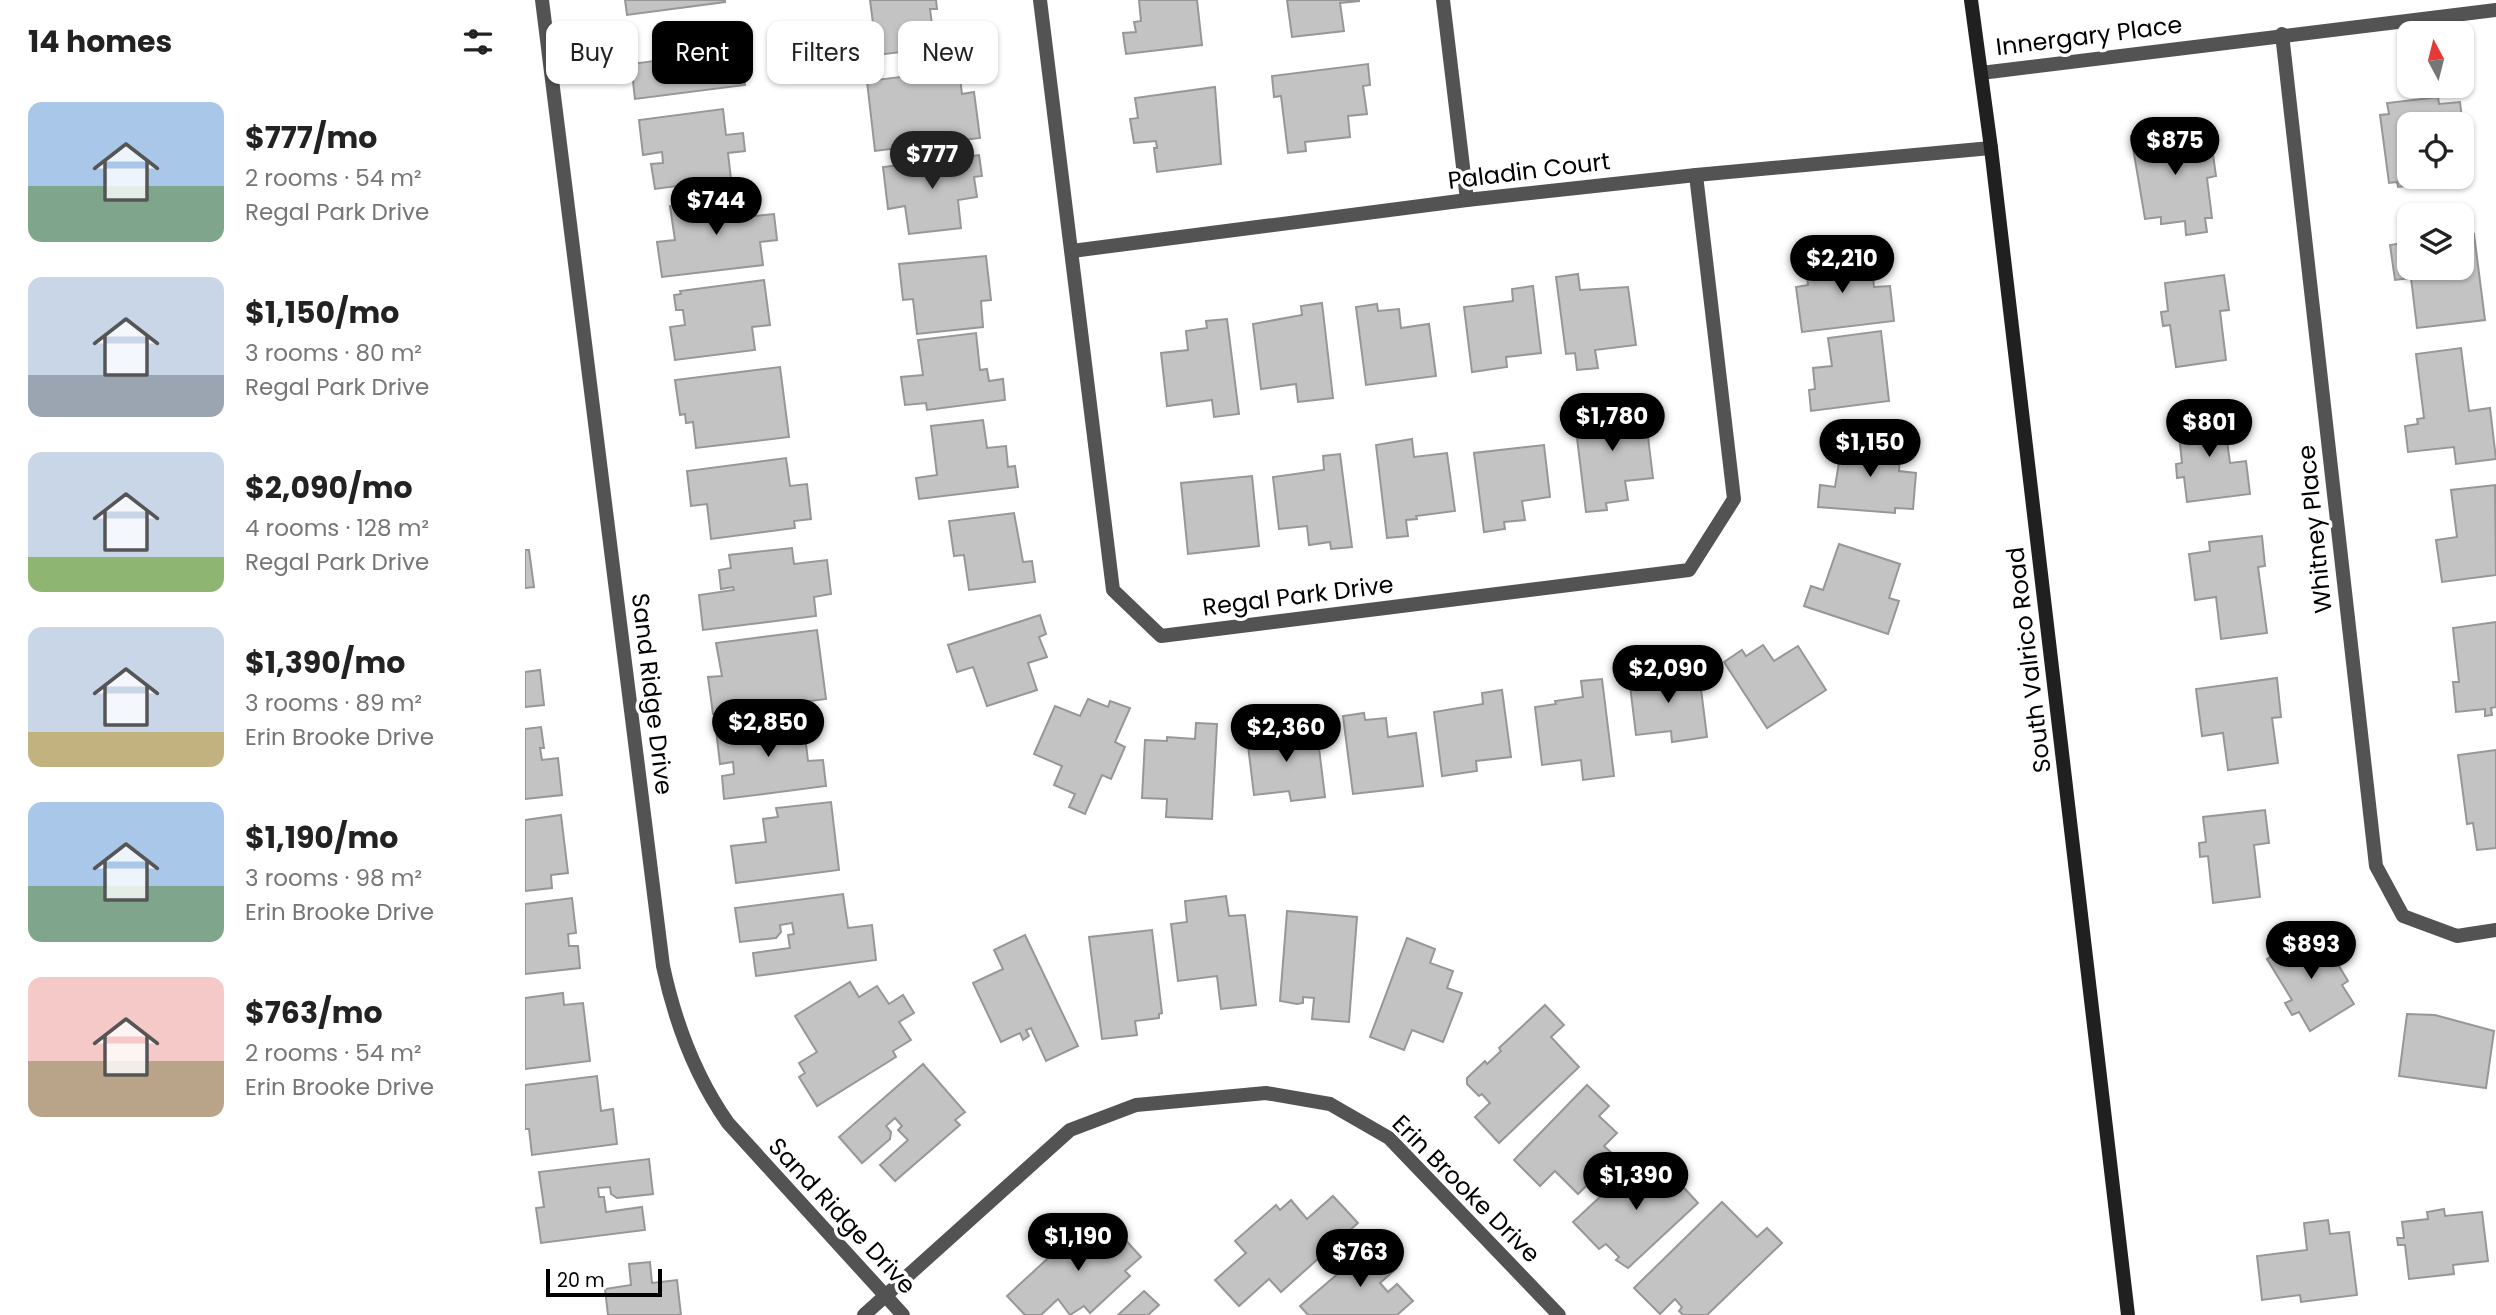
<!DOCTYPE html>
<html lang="en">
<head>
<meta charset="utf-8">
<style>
	:root { --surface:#fff; --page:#f2f2f2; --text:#222; --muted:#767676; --accent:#000 }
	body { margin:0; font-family:Poppins,sans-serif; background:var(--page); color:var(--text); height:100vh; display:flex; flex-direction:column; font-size:26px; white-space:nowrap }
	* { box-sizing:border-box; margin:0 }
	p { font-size:23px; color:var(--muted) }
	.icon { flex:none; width:38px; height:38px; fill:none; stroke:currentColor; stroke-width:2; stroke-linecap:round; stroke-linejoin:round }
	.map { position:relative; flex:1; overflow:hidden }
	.panel { display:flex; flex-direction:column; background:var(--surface); width:525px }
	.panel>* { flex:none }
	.banner { position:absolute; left:21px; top:21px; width:665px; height:63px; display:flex; gap:14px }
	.needle { width:46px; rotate:353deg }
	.tools { position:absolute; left:1872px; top:21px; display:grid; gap:14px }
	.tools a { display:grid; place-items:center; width:77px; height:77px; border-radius:14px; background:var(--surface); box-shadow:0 2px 5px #0004; font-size:35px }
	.scale { position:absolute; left:21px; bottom:18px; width:116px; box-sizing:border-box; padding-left:7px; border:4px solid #000; border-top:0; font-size:19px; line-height:24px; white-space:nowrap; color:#000; -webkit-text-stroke:5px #fff; paint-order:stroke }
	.price { position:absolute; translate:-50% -60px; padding:0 16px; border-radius:24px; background:var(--accent); color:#fff; font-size:23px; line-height:46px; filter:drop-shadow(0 2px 4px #0008) }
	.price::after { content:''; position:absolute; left:50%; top:42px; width:21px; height:16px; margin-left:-10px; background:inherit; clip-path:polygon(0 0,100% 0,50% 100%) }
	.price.current { background:#222; color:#fff }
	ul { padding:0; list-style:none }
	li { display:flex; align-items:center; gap:21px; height:175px; padding:0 28px }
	li span { display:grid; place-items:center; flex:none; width:196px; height:140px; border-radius:14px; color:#555 }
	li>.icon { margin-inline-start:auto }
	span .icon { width:84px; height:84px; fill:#fffc; stroke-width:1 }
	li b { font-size:30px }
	h2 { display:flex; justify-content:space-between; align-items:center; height:84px; padding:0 28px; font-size:30px }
	.chip { padding:0 24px; border-radius:14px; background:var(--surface); box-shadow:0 2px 5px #0004; font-size:24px; line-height:63px }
	.chip.current { background:var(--accent); color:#fff }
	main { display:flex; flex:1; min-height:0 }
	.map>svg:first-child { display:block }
	.building { fill:#c3c3c3; stroke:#979797; stroke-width:2 }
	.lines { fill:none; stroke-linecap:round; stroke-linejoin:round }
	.street { stroke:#535353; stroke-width:14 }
	.secondary { stroke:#202020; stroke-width:14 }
	.labels { text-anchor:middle; stroke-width:7; stroke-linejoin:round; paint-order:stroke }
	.street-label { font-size:24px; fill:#000; stroke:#fff }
</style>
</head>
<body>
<main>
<section class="panel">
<h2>14 homes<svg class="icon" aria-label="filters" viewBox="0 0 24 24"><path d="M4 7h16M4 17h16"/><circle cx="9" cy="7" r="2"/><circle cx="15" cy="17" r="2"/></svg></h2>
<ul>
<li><span style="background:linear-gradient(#a9c7e8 60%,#7fa58c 0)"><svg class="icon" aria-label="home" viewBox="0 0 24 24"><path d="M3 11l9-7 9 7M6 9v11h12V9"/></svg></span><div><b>$777/mo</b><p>2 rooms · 54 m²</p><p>Regal Park Drive</p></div></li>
<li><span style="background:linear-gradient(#c9d6e8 70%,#9aa5b1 0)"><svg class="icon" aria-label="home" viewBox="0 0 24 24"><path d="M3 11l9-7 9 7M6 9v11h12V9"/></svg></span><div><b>$1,150/mo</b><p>3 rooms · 80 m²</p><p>Regal Park Drive</p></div></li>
<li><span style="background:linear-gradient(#c9d6e8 75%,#8fb573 0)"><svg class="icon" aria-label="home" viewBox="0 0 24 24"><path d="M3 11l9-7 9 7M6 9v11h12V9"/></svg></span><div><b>$2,090/mo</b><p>4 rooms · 128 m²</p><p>Regal Park Drive</p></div></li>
<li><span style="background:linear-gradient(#c9d6e8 75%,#c2b280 0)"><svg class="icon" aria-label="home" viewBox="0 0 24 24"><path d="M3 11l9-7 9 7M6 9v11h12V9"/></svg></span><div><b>$1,390/mo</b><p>3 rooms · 89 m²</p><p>Erin Brooke Drive</p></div></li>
<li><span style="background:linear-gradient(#a9c7e8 60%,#7fa58c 0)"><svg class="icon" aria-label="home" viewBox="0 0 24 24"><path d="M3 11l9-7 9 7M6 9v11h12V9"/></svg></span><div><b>$1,190/mo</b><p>3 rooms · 98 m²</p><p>Erin Brooke Drive</p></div></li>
<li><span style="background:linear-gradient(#f6c9c9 60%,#b9a48a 0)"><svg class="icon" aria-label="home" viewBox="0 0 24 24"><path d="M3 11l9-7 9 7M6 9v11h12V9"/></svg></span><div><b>$763/mo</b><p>2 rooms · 54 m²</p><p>Erin Brooke Drive</p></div></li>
</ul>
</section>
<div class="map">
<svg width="1971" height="1315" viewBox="0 0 1971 1315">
	<rect width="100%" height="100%" fill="#fff"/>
	<g class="building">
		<path d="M 100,0 L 200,0 L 200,2 L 102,15 Z"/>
		<path d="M 345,0 L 411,0 L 412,9 L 405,9 L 410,48 L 352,55 Z"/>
		<path d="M 614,0 L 672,0 L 677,45 L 601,54 L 598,33 L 611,32 L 609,22 L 616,21 Z"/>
		<path d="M 762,0 L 834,0 L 834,1 L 815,3 L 819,31 L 767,37 Z"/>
		<path d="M 212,24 L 220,85 L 110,99 L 106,64 L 130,61 L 128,49 L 137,48 L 135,34 Z"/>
		<path d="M 843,64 L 845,85 L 838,86 L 842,114 L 823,116 L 825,137 L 780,142 L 781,151 L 763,153 L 756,96 L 749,97 L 747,76 Z"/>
		<path d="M 434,70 L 437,94 L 449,92 L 455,138 L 350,151 L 342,81 Z"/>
		<path d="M 690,87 L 696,164 L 632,172 L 629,148 L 632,148 L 631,141 L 609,143 L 605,119 L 613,118 L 610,98 Z"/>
		<path d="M 1913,97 L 1914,104 L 1935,102 L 1940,143 L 1937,144 L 1937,124 L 1885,124 L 1885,177 L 1923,177 L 1923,181 L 1873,187 L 1872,182 L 1864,183 L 1855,115 L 1864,114 L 1862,103 Z"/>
		<path d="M 198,109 L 201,135 L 218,133 L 220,151 L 203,153 L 206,179 L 130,189 L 126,164 L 138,163 L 137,152 L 118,155 L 114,120 Z"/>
		<path d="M 1676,127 L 1679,148 L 1687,147 L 1691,176 L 1682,178 L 1687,218 L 1680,218 L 1682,232 L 1661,235 L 1660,221 L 1636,224 L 1636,217 L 1620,219 L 1606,136 Z"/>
		<path d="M 454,155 L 457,176 L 449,177 L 452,197 L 433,200 L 436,228 L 384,234 L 380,206 L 363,209 L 358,167 Z"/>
		<path d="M 229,195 L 231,216 L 249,214 L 252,240 L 235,242 L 238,265 L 137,277 L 132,242 L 150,240 L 145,206 Z"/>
		<path d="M 1949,234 L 1960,320 L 1892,328 L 1886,278 L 1870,280 L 1865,245 L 1885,242 L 1885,268 L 1937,268 L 1937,236 Z"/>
		<path d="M 1345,253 L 1349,287 L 1365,286 L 1369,321 L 1277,332 L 1271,287 L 1283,285 L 1280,261 Z"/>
		<path d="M 461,256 L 466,300 L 456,301 L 458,327 L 392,334 L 388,299 L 378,300 L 374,264 Z"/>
		<path d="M 1053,274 L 1055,290 L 1103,287 L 1111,345 L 1070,350 L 1073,368 L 1052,370 L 1050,353 L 1041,354 L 1031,277 Z"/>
		<path d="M 1699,275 L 1704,310 L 1695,311 L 1701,360 L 1651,367 L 1645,325 L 1638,326 L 1636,312 L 1643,311 L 1640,283 Z"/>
		<path d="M 239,280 L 245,325 L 227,327 L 230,350 L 150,360 L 145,327 L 160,325 L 158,310 L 151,310 L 149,295 L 156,294 L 155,291 Z"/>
		<path d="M 1008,286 L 1016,353 L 981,357 L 982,367 L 947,372 L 939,307 L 988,301 L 987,289 Z"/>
		<path d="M 797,303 L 808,398 L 773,402 L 771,384 L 736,389 L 728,324 L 777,315 L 776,306 Z"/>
		<path d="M 852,304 L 853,311 L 874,309 L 876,328 L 904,324 L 911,376 L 841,385 L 831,307 Z"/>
		<path d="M 702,319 L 714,414 L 689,417 L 687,400 L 642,406 L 636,353 L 663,350 L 661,331 L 682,328 L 681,321 Z"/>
		<path d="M 1356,331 L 1364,401 L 1286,411 L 1284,390 L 1290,389 L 1288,368 L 1307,366 L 1303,338 Z"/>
		<path d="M 451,333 L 455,370 L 462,369 L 464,381 L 478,379 L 480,400 L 402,410 L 401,403 L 380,405 L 376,377 L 398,375 L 393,340 Z"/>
		<path d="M 1936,348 L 1944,411 L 1965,408 L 1971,459 L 1931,464 L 1929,447 L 1883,452 L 1880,426 L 1893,424 L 1892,419 L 1899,418 L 1891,354 Z"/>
		<path d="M 255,367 L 264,437 L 171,448 L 168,422 L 161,423 L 160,414 L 155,415 L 150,380 Z"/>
		<path d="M 1119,404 L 1128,478 L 1100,481 L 1103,500 L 1081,503 L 1082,510 L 1061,512 L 1049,413 Z"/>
		<path d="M 1698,411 L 1705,463 L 1721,461 L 1725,494 L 1662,502 L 1659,477 L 1652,478 L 1651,464 L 1657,463 L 1652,416 Z"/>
		<path d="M 458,420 L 462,448 L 481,446 L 483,467 L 490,466 L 493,487 L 394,499 L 391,478 L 412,475 L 406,426 Z"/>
		<path d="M 1318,438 L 1376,443 L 1374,471 L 1391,473 L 1388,509 L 1370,508 L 1370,513 L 1293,507 L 1295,485 L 1310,487 Z"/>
		<path d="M 887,439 L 889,457 L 922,453 L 930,511 L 891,516 L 892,519 L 881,520 L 883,536 L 862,538 L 851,445 Z"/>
		<path d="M 1019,445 L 1025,497 L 997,501 L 1000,520 L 979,522 L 980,529 L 959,532 L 949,453 Z"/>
		<path d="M 815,454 L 827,547 L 806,549 L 805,542 L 784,545 L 782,526 L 754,529 L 748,477 L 799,470 L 798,456 Z"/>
		<path d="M 261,458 L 265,486 L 282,484 L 286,519 L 269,521 L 270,528 L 186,539 L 182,504 L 166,506 L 162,471 Z"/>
		<path d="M 727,476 L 734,546 L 663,554 L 656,483 Z"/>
		<path d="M 1970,485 L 1971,575 L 1917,582 L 1911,540 L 1932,537 L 1926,490 Z"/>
		<path d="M 489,513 L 498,562 L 507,561 L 510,582 L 444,590 L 439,555 L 429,556 L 424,521 Z"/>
		<path d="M 1737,536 L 1740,566 L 1733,567 L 1742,633 L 1696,639 L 1691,597 L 1670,600 L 1664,554 L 1685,551 L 1684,542 Z"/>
		<path d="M 1314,544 L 1375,564 L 1364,598 L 1374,601 L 1363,634 L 1279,606 L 1286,586 L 1298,590 Z"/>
		<path d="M 267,548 L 269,564 L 302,560 L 306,594 L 289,597 L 291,616 L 178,630 L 174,595 L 209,590 L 208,587 L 196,589 L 194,570 L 206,568 L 204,555 Z"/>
		<path d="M 0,550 L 4,550 L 9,587 L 0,588 Z"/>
		<path d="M 515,615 L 521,634 L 514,637 L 522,657 L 503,663 L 512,690 L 462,706 L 448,667 L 432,672 L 423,645 Z"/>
		<path d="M 1971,622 L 1971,707 L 1966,708 L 1967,715 L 1960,716 L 1960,709 L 1931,712 L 1928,682 L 1934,682 L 1928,628 Z"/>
		<path d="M 292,630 L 301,699 L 188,714 L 183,677 L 197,676 L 191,643 Z"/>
		<path d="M 1238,645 L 1249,661 L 1273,646 L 1301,690 L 1242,728 L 1199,662 L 1217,650 L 1221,656 Z"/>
		<path d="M 1124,667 L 1125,677 L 1174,673 L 1182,737 L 1147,742 L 1146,731 L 1111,735 L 1103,669 Z"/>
		<path d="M 15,670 L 19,705 L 0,707 L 0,672 Z"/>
		<path d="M 1752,678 L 1756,717 L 1747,718 L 1753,763 L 1703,770 L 1698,733 L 1677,736 L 1671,689 Z"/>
		<path d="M 1077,679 L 1089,776 L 1058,780 L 1056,760 L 1017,765 L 1010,707 L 1031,704 L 1030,701 L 1058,697 L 1056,681 Z"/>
		<path d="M 977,690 L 986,757 L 951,761 L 952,771 L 917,776 L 909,712 L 958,704 L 957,693 Z"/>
		<path d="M 563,699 L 583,707 L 585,701 L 605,708 L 590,742 L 600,747 L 586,779 L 577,775 L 560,814 L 544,807 L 550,794 L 529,785 L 537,766 L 509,754 L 530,706 L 555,716 Z"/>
		<path d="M 839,713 L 840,720 L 861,718 L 863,737 L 891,733 L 898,786 L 828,794 L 818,716 Z"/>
		<path d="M 278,718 L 283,761 L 298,760 L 301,786 L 199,799 L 197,776 L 209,774 L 208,762 L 195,764 L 191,729 Z"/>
		<path d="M 671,723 L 692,724 L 687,819 L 641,817 L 642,799 L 617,798 L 620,740 L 642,741 L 642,737 L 670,739 Z"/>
		<path d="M 742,726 L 743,738 L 792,732 L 800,797 L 766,801 L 764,791 L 729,795 L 721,729 Z"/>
		<path d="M 16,727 L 19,748 L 15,748 L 17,760 L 33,758 L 37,795 L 0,799 L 0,729 Z"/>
		<path d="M 1971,750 L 1971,848 L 1952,850 L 1948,823 L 1942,824 L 1933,755 Z"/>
		<path d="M 306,802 L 314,870 L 211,883 L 206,846 L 241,842 L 238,819 L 253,817 L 251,808 Z"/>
		<path d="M 1740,810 L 1744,843 L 1729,845 L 1735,897 L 1688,903 L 1683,856 L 1675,857 L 1674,843 L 1681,842 L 1678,817 Z"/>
		<path d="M 36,815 L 43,873 L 26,875 L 27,888 L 0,891 L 0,820 Z"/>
		<path d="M 318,894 L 323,928 L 347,925 L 351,960 L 231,976 L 228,953 L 265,948 L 263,935 L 269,934 L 267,923 L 255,925 L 256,932 L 251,938 L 215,942 L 210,908 Z"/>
		<path d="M 701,896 L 704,916 L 720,915 L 731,1005 L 696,1009 L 692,976 L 653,981 L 646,924 L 662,922 L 660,901 Z"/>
		<path d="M 47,898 L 51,933 L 43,934 L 44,946 L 53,946 L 55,968 L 0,974 L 0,904 Z"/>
		<path d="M 762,911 L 832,917 L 824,1022 L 787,1019 L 789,998 L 778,997 L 778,1003 L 772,1004 L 755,1001 Z"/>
		<path d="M 627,930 L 637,1013 L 634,1014 L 634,1018 L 610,1021 L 612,1035 L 577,1039 L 564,937 Z"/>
		<path d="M 1785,932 L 1797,952 L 1803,948 L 1823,981 L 1817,985 L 1829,1004 L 1785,1031 L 1774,1012 L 1767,1015 L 1760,1003 L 1767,1000 L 1742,959 Z"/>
		<path d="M 500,935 L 553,1046 L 521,1061 L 506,1028 L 501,1030 L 504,1036 L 498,1040 L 495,1033 L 476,1042 L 448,983 L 478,969 L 469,950 Z"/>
		<path d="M 882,938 L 910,949 L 905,963 L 928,971 L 922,988 L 937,993 L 918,1042 L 887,1030 L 879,1050 L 845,1037 Z"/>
		<path d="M 325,982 L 334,997 L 352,986 L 364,1004 L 378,995 L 389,1013 L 374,1022 L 386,1040 L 368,1051 L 371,1057 L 292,1106 L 274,1077 L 280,1073 L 274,1063 L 292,1052 L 270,1016 Z"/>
		<path d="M 38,993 L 39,1005 L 58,1003 L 65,1061 L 0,1069 L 0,998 Z"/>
		<path d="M 1020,1005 L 1039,1025 L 1026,1037 L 1054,1067 L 974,1143 L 950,1117 L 965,1103 L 957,1094 L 954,1096 L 942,1084 L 942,1078 L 960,1061 L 962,1064 L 976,1051 L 974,1048 Z"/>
		<path d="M 1882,1014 L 1910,1015 L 1969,1031 L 1961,1088 L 1874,1076 Z"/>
		<path d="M 398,1064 L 440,1112 L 430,1120 L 435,1125 L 370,1181 L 355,1165 L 383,1140 L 373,1130 L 377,1126 L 370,1118 L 361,1126 L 366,1132 L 365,1139 L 337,1163 L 314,1137 Z"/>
		<path d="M 72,1076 L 76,1111 L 88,1109 L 92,1144 L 7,1155 L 4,1129 L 0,1129 L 0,1085 Z"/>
		<path d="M 1062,1085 L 1084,1106 L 1074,1116 L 1092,1133 L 1079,1146 L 1091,1157 L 1053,1194 L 1030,1171 L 1015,1186 L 989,1160 Z"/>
		<path d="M 1119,1156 L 1143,1182 L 1149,1177 L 1173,1203 L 1103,1268 L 1091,1260 L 1094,1257 L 1081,1244 L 1074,1249 L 1048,1222 Z"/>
		<path d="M 124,1159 L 128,1194 L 92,1198 L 86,1194 L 85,1187 L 73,1188 L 74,1197 L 79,1197 L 81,1212 L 117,1207 L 120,1230 L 16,1243 L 11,1208 L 19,1207 L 14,1172 Z"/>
		<path d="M 808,1196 L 833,1223 L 756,1292 L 744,1279 L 714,1306 L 690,1280 L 721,1253 L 710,1241 L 751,1205 L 755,1210 L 766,1200 L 782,1219 Z"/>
		<path d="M 1197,1202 L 1232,1237 L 1242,1228 L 1257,1243 L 1182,1315 L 1158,1315 L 1154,1311 L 1157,1307 L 1150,1299 L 1135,1314 L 1109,1288 Z"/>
		<path d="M 1919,1209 L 1920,1216 L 1957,1212 L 1963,1261 L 1928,1265 L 1929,1274 L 1884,1279 L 1880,1245 L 1873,1245 L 1872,1238 L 1879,1238 L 1877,1222 L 1903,1219 L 1902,1212 Z"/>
		<path d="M 1803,1220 L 1805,1234 L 1824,1232 L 1832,1295 L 1776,1302 L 1775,1295 L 1737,1300 L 1732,1256 L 1782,1250 L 1779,1223 Z"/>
		<path d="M 585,1223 L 616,1257 L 600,1271 L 605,1276 L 565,1313 L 559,1306 L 545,1315 L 533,1299 L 516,1315 L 500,1315 L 482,1296 L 558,1226 L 569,1237 Z"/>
		<path d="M 850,1242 L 872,1268 L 855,1283 L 863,1292 L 872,1284 L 888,1301 L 872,1315 L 783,1315 L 775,1306 Z"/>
		<path d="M 125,1262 L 127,1283 L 152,1280 L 156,1315 L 83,1315 L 80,1289 L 106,1285 L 104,1264 Z"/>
		<path d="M 619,1291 L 634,1305 L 623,1315 L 593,1315 Z"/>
	</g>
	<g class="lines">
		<g class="street">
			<path d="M 17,0 L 138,966 C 150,1022 170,1076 203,1123 L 378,1315"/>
			<path d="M 515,0 L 588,590 L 636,636 L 1164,570 L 1209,499 L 1171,175"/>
			<path d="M 918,0 L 942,200"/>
			<path d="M 1757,34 L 1851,866 L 1878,916 L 1932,936 L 1971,930"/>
			<path d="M 1456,73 L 1971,10"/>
			<path d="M 547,251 L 942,200 L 1171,175 L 1466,148"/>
			<path d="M 339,1315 L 545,1130 L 611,1105 L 741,1093 L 805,1104 L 864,1138 L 1034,1315"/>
		</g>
		<path class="secondary" d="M 1446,0 L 1466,148 L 1603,1315"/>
	</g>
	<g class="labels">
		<g class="street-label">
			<text transform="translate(1564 36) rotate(-7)" y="8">Innergary Place</text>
			<text transform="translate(1004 171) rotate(-7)" y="8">Paladin Court</text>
			<text transform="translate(1790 529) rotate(-96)" y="8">Whitney Place</text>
			<text transform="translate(773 596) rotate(-7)" y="8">Regal Park Drive</text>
			<text transform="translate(1504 660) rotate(-97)" y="8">South Valrico Road</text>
			<text transform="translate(127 694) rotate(83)" y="8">Sand Ridge Drive</text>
			<text transform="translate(941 1189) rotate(45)" y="8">Erin Brooke Drive</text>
			<text transform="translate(317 1216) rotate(47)" y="8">Sand Ridge Drive</text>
		</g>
	</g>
</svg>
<div class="tools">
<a><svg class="needle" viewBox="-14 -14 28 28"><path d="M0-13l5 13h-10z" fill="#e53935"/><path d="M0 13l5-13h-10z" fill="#767676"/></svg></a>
<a><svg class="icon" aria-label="locate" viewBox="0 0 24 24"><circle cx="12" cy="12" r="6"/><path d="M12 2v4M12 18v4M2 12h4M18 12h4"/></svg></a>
<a><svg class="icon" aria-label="layers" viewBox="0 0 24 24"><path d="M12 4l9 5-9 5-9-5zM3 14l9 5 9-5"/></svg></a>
</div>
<div class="scale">20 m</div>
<b class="price" style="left:1650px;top:177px">$875</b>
<b class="price current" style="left:407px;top:191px">$777</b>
<b class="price" style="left:191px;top:237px">$744</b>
<b class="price" style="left:1317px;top:295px">$2,210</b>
<b class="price" style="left:1087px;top:453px">$1,780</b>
<b class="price" style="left:1684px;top:459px">$801</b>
<b class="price" style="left:1345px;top:479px">$1,150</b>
<b class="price" style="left:1143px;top:705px">$2,090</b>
<b class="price" style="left:243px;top:759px">$2,850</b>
<b class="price" style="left:761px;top:764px">$2,360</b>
<b class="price" style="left:1786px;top:981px">$893</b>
<b class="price" style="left:1111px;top:1212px">$1,390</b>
<b class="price" style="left:553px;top:1273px">$1,190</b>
<b class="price" style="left:835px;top:1289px">$763</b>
<div class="banner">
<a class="chip">Buy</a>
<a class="chip current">Rent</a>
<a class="chip">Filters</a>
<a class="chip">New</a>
</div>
</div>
</main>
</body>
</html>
